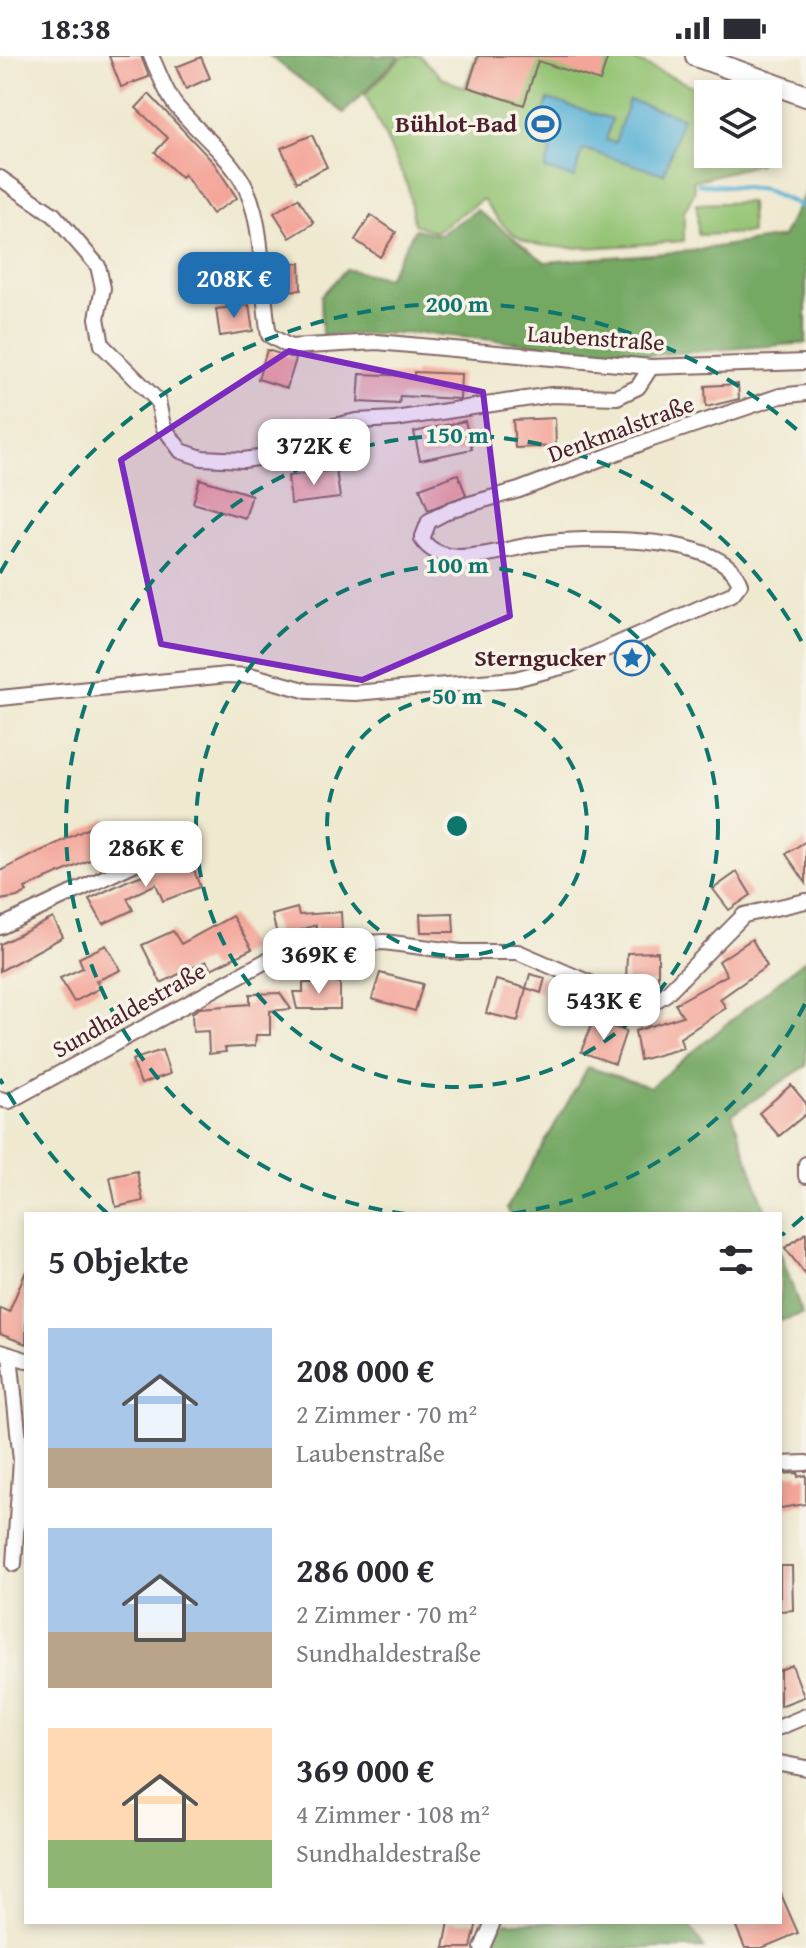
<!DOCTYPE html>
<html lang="de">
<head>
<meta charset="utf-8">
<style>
	:root { --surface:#fff; --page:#f7f7f7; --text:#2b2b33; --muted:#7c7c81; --accent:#1f6fb2 }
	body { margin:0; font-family:"Gentium Book Plus",serif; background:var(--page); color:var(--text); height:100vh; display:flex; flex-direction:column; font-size:30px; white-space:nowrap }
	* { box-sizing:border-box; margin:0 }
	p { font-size:26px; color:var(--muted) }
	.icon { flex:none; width:44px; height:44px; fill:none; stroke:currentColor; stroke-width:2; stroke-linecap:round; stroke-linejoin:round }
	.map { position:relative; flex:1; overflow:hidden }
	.drawer { position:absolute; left:24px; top:1156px; width:758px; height:712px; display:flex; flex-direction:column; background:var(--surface); border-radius:0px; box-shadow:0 4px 12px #0003 }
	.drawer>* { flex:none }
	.buttons { position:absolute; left:694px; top:24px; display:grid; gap:16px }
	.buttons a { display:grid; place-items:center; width:88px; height:88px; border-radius:0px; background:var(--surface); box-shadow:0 4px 12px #0003; font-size:40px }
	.price { position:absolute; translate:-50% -68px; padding:0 18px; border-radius:16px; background:#fff; color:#222; font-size:26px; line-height:52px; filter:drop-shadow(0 2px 4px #0008) }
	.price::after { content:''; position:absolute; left:50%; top:48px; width:24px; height:18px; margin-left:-12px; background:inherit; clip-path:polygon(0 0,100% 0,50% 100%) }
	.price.active { background:var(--accent); color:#fff }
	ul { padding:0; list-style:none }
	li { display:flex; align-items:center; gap:24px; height:200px; padding:0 24px }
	li span { display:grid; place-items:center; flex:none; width:224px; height:160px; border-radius:0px; color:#555 }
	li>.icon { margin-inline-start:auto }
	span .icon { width:96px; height:96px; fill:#fffc; stroke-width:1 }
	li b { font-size:34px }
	h2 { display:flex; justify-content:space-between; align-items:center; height:96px; padding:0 24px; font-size:34px }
	.status { display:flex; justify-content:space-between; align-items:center; height:56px; padding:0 40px; background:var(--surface); direction:ltr }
	.status svg { height:22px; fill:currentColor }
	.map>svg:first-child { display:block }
	.green { fill:#92c271; stroke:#6e704e; stroke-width:2 }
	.forest { fill:#75a863; stroke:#606447; stroke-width:2 }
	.water { fill:#57b1d5; stroke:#506880; stroke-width:2 }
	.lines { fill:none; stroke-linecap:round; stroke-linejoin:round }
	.stream { stroke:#57b1d5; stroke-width:5 }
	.building { fill:#f4a599 }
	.minor-casing { stroke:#846665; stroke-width:18 }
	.secondary-casing { stroke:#846665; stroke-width:24 }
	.minor { stroke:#fff; stroke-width:14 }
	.secondary { stroke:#fff; stroke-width:20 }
	.marked { fill:#7b2cbf; fill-opacity:0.2; stroke:#7b2cbf; stroke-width:6; stroke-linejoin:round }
	.ring { fill:none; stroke:#0f766e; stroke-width:4; stroke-dasharray:14 10 }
	.labels { text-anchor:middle; stroke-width:7; stroke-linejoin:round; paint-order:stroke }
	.poi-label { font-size:24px; font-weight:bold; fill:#4a1f2b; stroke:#f7f3e8; text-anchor:end }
	.street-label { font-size:24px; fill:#4a1f2b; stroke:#f7f3e8 }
	.centre { fill:#0f766e; stroke:#f7f3e8; stroke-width:4 }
	.ring-label { font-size:24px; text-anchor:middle; font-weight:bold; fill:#0f766e; stroke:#f7f3e8; stroke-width:7; stroke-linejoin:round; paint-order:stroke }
</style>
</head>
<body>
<div class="status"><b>18:38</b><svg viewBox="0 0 49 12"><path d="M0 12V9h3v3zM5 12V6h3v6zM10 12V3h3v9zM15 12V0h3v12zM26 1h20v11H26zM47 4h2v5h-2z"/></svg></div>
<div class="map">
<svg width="806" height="1892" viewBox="0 0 806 1892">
	<rect width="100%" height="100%" fill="#f7f3e8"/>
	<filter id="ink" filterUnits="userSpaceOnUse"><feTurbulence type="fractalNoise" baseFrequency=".0125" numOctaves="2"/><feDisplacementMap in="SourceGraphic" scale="16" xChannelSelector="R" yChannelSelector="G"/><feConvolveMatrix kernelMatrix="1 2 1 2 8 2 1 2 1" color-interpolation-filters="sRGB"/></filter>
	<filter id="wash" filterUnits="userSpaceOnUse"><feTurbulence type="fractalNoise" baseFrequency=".006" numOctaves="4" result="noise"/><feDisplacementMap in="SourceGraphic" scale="32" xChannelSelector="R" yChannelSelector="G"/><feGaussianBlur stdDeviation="1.8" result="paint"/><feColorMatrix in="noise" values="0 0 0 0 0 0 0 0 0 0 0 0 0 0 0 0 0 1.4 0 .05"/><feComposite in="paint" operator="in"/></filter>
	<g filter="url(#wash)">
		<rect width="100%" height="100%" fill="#efe9d0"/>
		<g class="green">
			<path d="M 403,0 L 420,0 L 442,22 L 465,32 L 476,0 L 625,0 L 710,38 L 708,98 L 761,98 L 759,108 L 693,125 L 695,135 L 684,156 L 684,185 C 648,187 550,200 521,183 C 504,173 494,159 483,143 L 435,176 L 414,168 L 408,130 L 365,38 Z"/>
			<path d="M 750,146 L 751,177 L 698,179 L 697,148 Z"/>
		</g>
		<g class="forest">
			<path d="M 270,0 L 399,0 L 399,1 L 344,57 Z"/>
			<path d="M 806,135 L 806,287 L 652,299 L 419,277 L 322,279 L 321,240 L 346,213 L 387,222 L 415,173 L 439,179 L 477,154 L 545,206 L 690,195 L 782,181 Z"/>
			<path d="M 806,903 L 806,1010 L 732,1058 L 767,1158 L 510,1158 L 507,1152 L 588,1011 L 650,1031 Z"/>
			<path d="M 780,1195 L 802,1258 L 780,1265 Z"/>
			<path d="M 505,1866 L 687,1866 L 704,1892 L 486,1892 Z"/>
		</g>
		<path class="water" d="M 548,43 L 612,63 L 606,84 L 615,87 L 629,44 L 682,61 L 664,118 L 583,93 L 574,122 L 545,113 L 554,84 L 537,78 Z"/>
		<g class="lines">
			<path class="stream" d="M 699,128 L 762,133 L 806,152"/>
		</g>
		<g id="blocks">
			<g class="building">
				<path d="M 109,0 L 141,0 L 149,21 L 121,31 Z"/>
				<path d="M 478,0 L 608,0 L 600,25 L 538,5 L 524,49 L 468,31 Z"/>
				<path d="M 201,1 L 210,22 L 186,33 L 176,11 Z"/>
				<path d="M 149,38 L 214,107 L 237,142 L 212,158 L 184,118 L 181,122 L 155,96 L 168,82 L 136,52 Z"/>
				<path d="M 312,79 L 327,111 L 297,126 L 281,92 Z"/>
				<path d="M 298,142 L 314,167 L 290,182 L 274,157 Z"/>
				<path d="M 371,159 L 396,176 L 380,201 L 355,184 Z"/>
				<path d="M 275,207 L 300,207 L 301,234 L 275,235 Z"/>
				<path d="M 249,249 L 253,275 L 220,280 L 216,253 Z"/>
				<path d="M 267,294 L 296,303 L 287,332 L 258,323 Z"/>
				<path d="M 414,316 L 461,318 L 460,343 L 400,340 L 399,348 L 358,346 L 360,318 L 414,320 Z"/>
				<path d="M 738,328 L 739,343 L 706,351 L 705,330 Z"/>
				<path d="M 555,362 L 556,390 L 515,392 L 513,364 Z"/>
				<path d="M 465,365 L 472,393 L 420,404 L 414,376 Z"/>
				<path d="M 336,414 L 340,442 L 291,448 L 288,420 Z"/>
				<path d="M 458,418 L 466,439 L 428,454 L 420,432 Z"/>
				<path d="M 200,423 L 252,439 L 245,462 L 193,447 Z"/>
				<path d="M 107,763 L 120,791 L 25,832 L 27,836 L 17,841 L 0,844 L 0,815 Z"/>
				<path d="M 806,785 L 806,827 L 786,798 Z"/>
				<path d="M 190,802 L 200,831 L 163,845 L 156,828 L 127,842 L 133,854 L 103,868 L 89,843 L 129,824 Z"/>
				<path d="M 737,816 L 751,839 L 729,854 L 713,833 Z"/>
				<path d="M 297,852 L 299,859 L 341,856 L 342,874 L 316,876 L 316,869 L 278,882 L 272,859 Z"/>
				<path d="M 453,857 L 454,876 L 421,876 L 420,858 Z"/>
				<path d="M 232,860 L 252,893 L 211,913 L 206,905 L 161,927 L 142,889 L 173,875 L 181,888 Z"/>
				<path d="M 53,862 L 63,881 L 0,915 L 0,888 Z"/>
				<path d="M 752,883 L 767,910 L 720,943 L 726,952 L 680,982 L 683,992 L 640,1004 L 635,975 L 683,960 L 675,948 L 727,919 L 719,905 Z"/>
				<path d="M 106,889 L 121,914 L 96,925 L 100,932 L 74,946 L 60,922 L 83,912 L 79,902 Z"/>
				<path d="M 658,896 L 658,926 L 626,927 L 627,897 Z"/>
				<path d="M 380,917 L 423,928 L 415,955 L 372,943 Z"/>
				<path d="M 530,918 L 545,922 L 541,937 L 526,932 Z"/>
				<path d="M 496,924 L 526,932 L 518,965 L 486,957 Z"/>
				<path d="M 340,926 L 340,953 L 297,953 L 293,936 L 303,936 L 303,927 Z"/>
				<path d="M 280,937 L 291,953 L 270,955 L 270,979 L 256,979 L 255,990 L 225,992 L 226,996 L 209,998 L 208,975 L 193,976 L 192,957 L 200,952 L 250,948 L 250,938 Z"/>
				<path d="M 593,965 L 626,975 L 615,1008 L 581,996 Z"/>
				<path d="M 162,994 L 170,1018 L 141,1028 L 132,1004 Z"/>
				<path d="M 791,1029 L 806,1047 L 806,1058 L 779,1080 L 759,1057 Z"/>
				<path d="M 137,1115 L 143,1145 L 116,1151 L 110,1121 Z"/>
				<path d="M 806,1177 L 806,1219 L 785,1192 Z"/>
				<path d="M 26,1215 L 26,1288 L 0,1278 L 0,1252 L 9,1256 Z"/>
				<path d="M 798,1417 L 798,1421 L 806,1419 L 806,1448 L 780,1452 L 780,1418 Z"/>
				<path d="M 780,1510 L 792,1510 L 793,1554 L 780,1555 Z"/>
				<path d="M 792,1609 L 804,1641 L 780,1650 L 780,1614 Z"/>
				<path d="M 780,1836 L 798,1877 L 762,1892 L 745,1892 L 734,1866 L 780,1866 Z"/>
				<path d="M 449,1866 L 477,1866 L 471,1892 L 444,1892 Z"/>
			</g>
		</g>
	</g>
	<g filter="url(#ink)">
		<use href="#blocks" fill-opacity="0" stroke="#846665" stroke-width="2"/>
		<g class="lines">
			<g class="minor-casing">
				<g id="minor">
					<path d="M 151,0 C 159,16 165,36 176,50 C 197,75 223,94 241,123 C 266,163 260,231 269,279 L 290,291 L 377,286 L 651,311 L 806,306"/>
					<path d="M 0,122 L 54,159 L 98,210 L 103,232 L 97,262 L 102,289 L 158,345 L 163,370 L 181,395 L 202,402 L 243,404 L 273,400 L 330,371 L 356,365 L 395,363 L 551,339 L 617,341 L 638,331 L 651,311"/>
					<path d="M 0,642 L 227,619 L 254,620 L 308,635 L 355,637 L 515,623 L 569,609 L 732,538 L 740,528 C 724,478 593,482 550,486 C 520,489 489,501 459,501 C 443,500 430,496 422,483 L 429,465 L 452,453 L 519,434 L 652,383 L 780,340 L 806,337"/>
					<path d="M 0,871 L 176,788"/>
					<path d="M 0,1043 L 9,1045 L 266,905 L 337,889 L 384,886 L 461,896 L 518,896 L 634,946 L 652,947 L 666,938 L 744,859 L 806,845"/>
					<path d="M 806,1108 L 806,1120"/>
					<path d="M 0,1296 L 26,1304"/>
					<path d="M 10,1299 L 21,1404 L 14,1508"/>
					<path d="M 780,1408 L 806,1407"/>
					<path d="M 780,1671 L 806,1660"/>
					<path d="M 780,1707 L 806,1712"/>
					<path d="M 482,1892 L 493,1866"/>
				</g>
			</g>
			<g class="secondary-casing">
				<path id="secondary" d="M 696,0 L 806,40"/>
			</g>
			<use href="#minor" class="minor"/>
			<use href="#secondary" class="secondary"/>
		</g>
	</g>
	<path class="marked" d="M 289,295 L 483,336 L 510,560 L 362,624 L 161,588 L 121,404 Z"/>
	<g class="ring">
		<circle cx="457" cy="770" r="130"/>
		<circle cx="457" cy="770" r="261"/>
		<path d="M805 948A391 391 0 0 1 508 1158M406 1158A391 391 0 1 1 805 592"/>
		<path d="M803 1161A522 522 0 0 1 782 1179M108 1158A522 522 0 0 1 0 1023M0 517A522 522 0 0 1 803 379"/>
	</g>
	<defs>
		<g id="stadium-ring" transform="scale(1.8)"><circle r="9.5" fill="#f7f3e8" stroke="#1f6fb2" stroke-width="1.5"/><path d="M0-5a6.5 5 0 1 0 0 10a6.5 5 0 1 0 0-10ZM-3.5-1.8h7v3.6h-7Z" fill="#1f6fb2"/></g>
		<g id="sight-ring" transform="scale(1.8)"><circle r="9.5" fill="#f7f3e8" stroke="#1f6fb2" stroke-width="1.5"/><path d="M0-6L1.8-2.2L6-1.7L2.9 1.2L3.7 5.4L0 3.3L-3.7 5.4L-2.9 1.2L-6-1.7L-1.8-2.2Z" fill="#1f6fb2"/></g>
	</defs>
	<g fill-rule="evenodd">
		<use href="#stadium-ring" x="543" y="68"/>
		<use href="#sight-ring" x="632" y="602"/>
	</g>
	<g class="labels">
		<g class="poi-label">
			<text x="517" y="76">Bühlot-Bad</text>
			<text x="606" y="610">Sterngucker</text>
		</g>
		<g class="street-label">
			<text transform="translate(596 282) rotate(4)" y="8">Laubenstraße</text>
			<text transform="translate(621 373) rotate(-20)" y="8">Denkmalstraße</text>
			<text transform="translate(129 954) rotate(-29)" y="8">Sundhaldestraße</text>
		</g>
	</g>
	<circle cx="457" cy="770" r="12" class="centre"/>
	<g class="ring-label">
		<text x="457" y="256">200 m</text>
		<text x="457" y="387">150 m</text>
		<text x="457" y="517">100 m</text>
		<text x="457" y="648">50 m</text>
	</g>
</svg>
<div class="buttons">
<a><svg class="icon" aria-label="layers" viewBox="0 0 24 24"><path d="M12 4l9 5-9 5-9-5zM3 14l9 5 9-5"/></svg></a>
</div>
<b class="price active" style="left:234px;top:264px">208K €</b>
<b class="price" style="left:314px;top:431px">372K €</b>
<b class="price" style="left:146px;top:833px">286K €</b>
<b class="price" style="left:319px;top:940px">369K €</b>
<b class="price" style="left:604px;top:986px">543K €</b>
<section class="drawer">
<h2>5 Objekte<svg class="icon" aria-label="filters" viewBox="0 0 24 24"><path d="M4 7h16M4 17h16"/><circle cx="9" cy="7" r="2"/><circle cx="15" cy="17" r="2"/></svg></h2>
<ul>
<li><span style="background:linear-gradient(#a9c7e8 75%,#b9a48a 0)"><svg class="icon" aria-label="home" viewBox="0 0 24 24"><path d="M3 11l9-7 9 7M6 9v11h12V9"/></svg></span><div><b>208 000 €</b><p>2 Zimmer · 70 m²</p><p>Laubenstraße</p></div></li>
<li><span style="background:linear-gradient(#a9c7e8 65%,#b9a48a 0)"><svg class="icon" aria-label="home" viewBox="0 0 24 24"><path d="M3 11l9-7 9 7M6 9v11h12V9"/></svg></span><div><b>286 000 €</b><p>2 Zimmer · 70 m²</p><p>Sundhaldestraße</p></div></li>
<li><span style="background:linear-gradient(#ffd9b3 70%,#8fb573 0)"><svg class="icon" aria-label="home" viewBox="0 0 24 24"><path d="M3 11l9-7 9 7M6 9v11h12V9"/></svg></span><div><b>369 000 €</b><p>4 Zimmer · 108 m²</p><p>Sundhaldestraße</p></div></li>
</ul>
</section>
</div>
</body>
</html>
